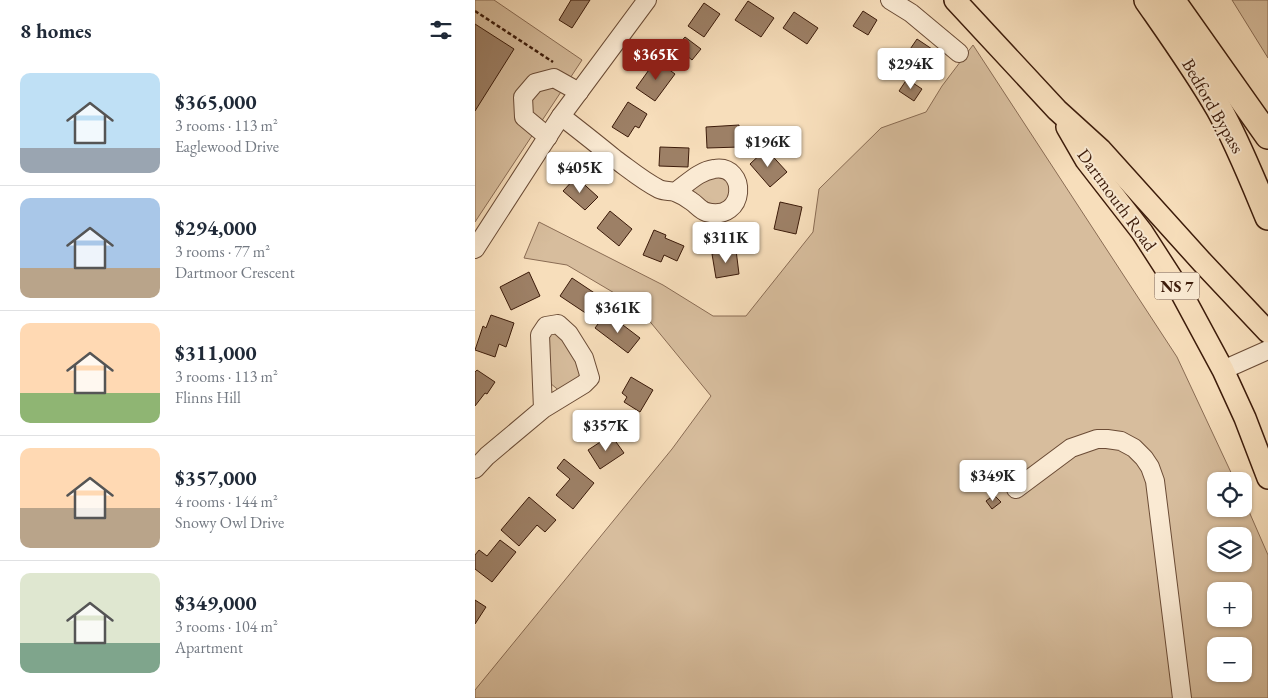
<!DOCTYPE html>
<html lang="en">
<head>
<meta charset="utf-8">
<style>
	:root { --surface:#fff; --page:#f2f2f3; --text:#1f2937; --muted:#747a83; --line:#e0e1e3; --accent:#8f2418 }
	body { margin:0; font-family:"EB Garamond",serif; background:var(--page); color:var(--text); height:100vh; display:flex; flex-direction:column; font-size:19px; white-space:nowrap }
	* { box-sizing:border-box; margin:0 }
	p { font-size:16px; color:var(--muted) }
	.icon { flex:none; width:28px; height:28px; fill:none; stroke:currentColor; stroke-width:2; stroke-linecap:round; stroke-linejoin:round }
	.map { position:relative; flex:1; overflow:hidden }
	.details { display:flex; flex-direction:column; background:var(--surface); width:475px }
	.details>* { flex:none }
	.controls { position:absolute; left:732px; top:472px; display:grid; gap:10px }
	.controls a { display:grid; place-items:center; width:45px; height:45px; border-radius:10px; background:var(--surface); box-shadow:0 1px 4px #0004; font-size:25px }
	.price { position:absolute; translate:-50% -42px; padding:0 11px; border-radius:5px; background:#fff; color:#222; font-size:16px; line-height:32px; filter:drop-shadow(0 1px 2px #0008) }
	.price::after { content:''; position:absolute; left:50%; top:30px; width:15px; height:11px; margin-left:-8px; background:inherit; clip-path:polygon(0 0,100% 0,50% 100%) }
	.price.current { background:var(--accent); color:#fff }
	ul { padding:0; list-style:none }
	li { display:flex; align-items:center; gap:15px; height:125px; padding:0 20px }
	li+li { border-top:1px solid var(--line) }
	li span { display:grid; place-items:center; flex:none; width:140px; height:100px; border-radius:10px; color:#555 }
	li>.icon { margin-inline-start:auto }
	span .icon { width:60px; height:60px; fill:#fffc; stroke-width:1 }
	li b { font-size:21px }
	h2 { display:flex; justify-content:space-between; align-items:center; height:60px; padding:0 20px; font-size:21px }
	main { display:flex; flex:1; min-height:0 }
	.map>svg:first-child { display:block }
	.green { fill:#d7bd9d; stroke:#8a6c54; fill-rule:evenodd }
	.building { fill:#9d8066; stroke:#3c1b0a }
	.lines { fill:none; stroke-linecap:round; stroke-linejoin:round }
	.minor-casing { stroke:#6b4c36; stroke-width:20 }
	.major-casing { stroke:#3c1b0a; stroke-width:24 }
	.highway-casing { stroke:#3c1b0a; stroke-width:28 }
	.path { stroke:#3c1b0a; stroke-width:2.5; stroke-dasharray:4 2.5; stroke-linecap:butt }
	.minor { stroke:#faead3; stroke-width:18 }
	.major { stroke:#f7debb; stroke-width:21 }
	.highway { stroke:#f7debb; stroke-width:25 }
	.labels { text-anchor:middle; stroke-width:4; stroke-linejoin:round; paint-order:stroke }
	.shield { fill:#faead3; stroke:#755946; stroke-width:1 }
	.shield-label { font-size:16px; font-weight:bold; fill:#3c1b0a }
	.street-label { font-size:18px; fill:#3c1b0a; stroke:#faead3 }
</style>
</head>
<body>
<main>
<section class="details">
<h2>8 homes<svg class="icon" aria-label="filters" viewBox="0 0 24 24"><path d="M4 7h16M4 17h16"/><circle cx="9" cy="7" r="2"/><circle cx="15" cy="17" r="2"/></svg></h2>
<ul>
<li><span style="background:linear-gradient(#bfe0f5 75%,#9aa5b1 0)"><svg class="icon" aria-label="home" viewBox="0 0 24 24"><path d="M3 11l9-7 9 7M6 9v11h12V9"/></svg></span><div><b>$365,000</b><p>3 rooms · 113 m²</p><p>Eaglewood Drive</p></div></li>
<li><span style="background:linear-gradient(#a9c7e8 70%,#b9a48a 0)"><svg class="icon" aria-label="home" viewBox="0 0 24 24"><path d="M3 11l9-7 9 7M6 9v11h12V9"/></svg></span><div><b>$294,000</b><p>3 rooms · 77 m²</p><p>Dartmoor Crescent</p></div></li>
<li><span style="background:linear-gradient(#ffd9b3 70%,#8fb573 0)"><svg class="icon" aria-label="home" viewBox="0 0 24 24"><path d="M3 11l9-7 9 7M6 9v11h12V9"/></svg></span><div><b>$311,000</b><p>3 rooms · 113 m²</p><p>Flinns Hill</p></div></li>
<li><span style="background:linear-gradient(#ffd9b3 60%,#b9a48a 0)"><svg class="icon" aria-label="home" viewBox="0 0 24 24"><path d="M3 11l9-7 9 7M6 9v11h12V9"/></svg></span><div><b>$357,000</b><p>4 rooms · 144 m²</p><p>Snowy Owl Drive</p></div></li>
<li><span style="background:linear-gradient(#dfe7d0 70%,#7fa58c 0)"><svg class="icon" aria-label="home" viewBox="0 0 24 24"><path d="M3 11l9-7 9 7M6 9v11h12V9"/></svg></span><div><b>$349,000</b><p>3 rooms · 104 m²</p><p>Apartment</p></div></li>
</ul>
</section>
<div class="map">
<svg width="793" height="698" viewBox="0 0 793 698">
	<rect width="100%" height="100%" fill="#f7debb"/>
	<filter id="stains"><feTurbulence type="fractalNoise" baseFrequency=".004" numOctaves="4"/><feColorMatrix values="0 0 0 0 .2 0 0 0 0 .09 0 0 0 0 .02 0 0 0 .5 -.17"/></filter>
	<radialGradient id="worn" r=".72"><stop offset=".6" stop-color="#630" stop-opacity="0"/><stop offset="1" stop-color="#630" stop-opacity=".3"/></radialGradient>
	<g class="green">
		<path d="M 0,0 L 19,0 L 107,60 L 0,222 Z"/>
		<path d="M 757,0 L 793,0 L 793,58 Z"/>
		<path d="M 498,45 L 702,357 L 760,481 L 741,481 L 741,509 L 769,509 L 769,500 L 793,555 L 793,698 L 0,698 L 0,690 L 197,449 L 236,396 L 163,307 L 92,265 L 49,258 L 64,222 L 188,285 L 238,316 L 271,316 L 338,232 L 344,189 L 406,128 L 451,112 L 467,86 ZM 741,536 L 769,536 L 769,564 L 741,564 ZM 741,591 L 769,591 L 769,619 L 741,619 ZM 741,646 L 769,646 L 769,674 L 741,674 Z"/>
		<path d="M 238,176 L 249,177 L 258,188 L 251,202 L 241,206 L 226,199 L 215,191 Z"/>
		<path d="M 85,331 L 110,377 L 87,393 L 75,383 L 71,337 L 78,333 Z"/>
	</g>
	<g class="building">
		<path d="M 96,0 L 115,0 L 97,28 L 84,20 Z"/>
		<path d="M 273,1 L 299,18 L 286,37 L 260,20 Z"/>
		<path d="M 229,3 L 245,14 L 229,37 L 213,26 Z"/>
		<path d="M 388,11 L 402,20 L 393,35 L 378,26 Z"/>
		<path d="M 319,12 L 343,28 L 332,44 L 308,28 Z"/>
		<path d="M 0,24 L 39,49 L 0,111 Z"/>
		<path d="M 210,37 L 226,49 L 217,60 L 201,47 Z"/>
		<path d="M 442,39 L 460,51 L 445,73 L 427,61 Z"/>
		<path d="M 181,60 L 200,74 L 180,101 L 161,88 Z"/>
		<path d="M 432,79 L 447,89 L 439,101 L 424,91 Z"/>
		<path d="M 153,102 L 172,114 L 164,128 L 160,126 L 153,137 L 137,127 Z"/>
		<path d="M 264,125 L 265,147 L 232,148 L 231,127 Z"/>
		<path d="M 185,147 L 214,148 L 213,167 L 184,166 Z"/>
		<path d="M 291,149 L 312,172 L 295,187 L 275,164 Z"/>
		<path d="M 101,177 L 123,197 L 110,210 L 88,191 Z"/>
		<path d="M 305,202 L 327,207 L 321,234 L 299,229 Z"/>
		<path d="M 135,211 L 157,229 L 144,246 L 122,228 Z"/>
		<path d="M 179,230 L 191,235 L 190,238 L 209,246 L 202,261 L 189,255 L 186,262 L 168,255 Z"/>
		<path d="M 261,250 L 264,274 L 241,278 L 237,254 Z"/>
		<path d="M 54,272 L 65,296 L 36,310 L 25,287 Z"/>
		<path d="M 97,278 L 127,298 L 115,316 L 85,296 Z"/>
		<path d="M 16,315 L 39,323 L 31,347 L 24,344 L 20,357 L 0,350 L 8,326 L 11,328 Z"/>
		<path d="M 129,316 L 137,322 L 140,319 L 165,338 L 153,353 L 120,328 Z"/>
		<path d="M 2,370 L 20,382 L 12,394 L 10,393 L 0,406 L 0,372 Z"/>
		<path d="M 156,377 L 178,390 L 165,412 L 149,402 L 152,397 L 147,393 Z"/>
		<path d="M 136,435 L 149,453 L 125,469 L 113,450 Z"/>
		<path d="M 89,459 L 119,483 L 98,509 L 81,495 L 95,479 L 82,468 Z"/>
		<path d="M 519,495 L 526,502 L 517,509 L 511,501 Z"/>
		<path d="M 54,497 L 81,520 L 70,532 L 62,525 L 44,546 L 26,530 Z"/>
		<path d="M 25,540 L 41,552 L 17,582 L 0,569 L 0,555 L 4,550 L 12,556 Z"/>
		<path d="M 0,600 L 11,607 L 0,624 Z"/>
	</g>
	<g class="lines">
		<g class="minor-casing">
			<g id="minor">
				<path d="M 415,0 L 436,13 L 484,53"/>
				<path d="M 86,116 C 104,130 122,144 140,159 C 154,169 168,181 184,189 C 190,192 197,190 202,193 C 207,195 212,198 216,201 C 221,204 225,210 231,212 C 272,223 273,163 239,169 C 224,171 212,184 200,192"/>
				<path d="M 73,137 L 49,117 L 48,97 L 60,83 L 79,78 L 104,92"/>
				<path d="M 0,249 L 86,116 L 172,0"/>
				<path d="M 748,370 L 793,350"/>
				<path d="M 0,469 L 12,456 L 68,409 L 109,384 L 115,378 L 109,358 L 94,334 L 83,324 L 71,326 L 65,335 L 68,409"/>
				<path d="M 541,489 L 596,448 L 622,439 L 632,439 L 646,441 L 659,448 L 669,458 L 675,467 L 680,481 L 707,698"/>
			</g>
		</g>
		<g class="major-casing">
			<g id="major">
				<path d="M 480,0 L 582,110 L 626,150 L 727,262 L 793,332"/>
				<path d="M 592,127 L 611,160 L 667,232 L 707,294 L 748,370 L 770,418 L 793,478"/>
			</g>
		</g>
		<g class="highway-casing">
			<g id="highway">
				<path d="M 672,0 C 697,36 722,71 744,109 C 763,143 778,181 793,217"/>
				<path d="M 697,0 L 793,136"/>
			</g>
		</g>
		<path class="path" d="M 0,11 L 78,62"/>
		<use href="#minor" class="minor"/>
		<use href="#major" class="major"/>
		<use href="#highway" class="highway"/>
	</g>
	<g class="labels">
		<rect class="shield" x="679.5" y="272.5" width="45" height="27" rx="4"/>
		<g class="shield-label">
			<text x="702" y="292">NS 7</text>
		</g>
		<g class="street-label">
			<text transform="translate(738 106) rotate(60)" y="6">Bedford Bypass</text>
			<text transform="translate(642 200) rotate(54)" y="6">Dartmouth Road</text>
		</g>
	</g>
	<rect width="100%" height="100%" filter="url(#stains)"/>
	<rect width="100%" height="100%" fill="url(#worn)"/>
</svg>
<div class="controls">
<a><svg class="icon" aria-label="locate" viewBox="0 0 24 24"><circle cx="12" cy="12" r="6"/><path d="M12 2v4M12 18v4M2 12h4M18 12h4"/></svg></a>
<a><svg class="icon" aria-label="layers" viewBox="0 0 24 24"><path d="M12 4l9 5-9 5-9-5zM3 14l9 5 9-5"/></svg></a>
<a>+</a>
<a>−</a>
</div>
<b class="price current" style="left:181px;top:81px">$365K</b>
<b class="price" style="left:436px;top:90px">$294K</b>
<b class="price" style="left:293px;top:168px">$196K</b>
<b class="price" style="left:105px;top:194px">$405K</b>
<b class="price" style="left:251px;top:264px">$311K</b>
<b class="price" style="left:143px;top:334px">$361K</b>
<b class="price" style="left:131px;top:452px">$357K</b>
<b class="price" style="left:518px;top:502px">$349K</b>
</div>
</main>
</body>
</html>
